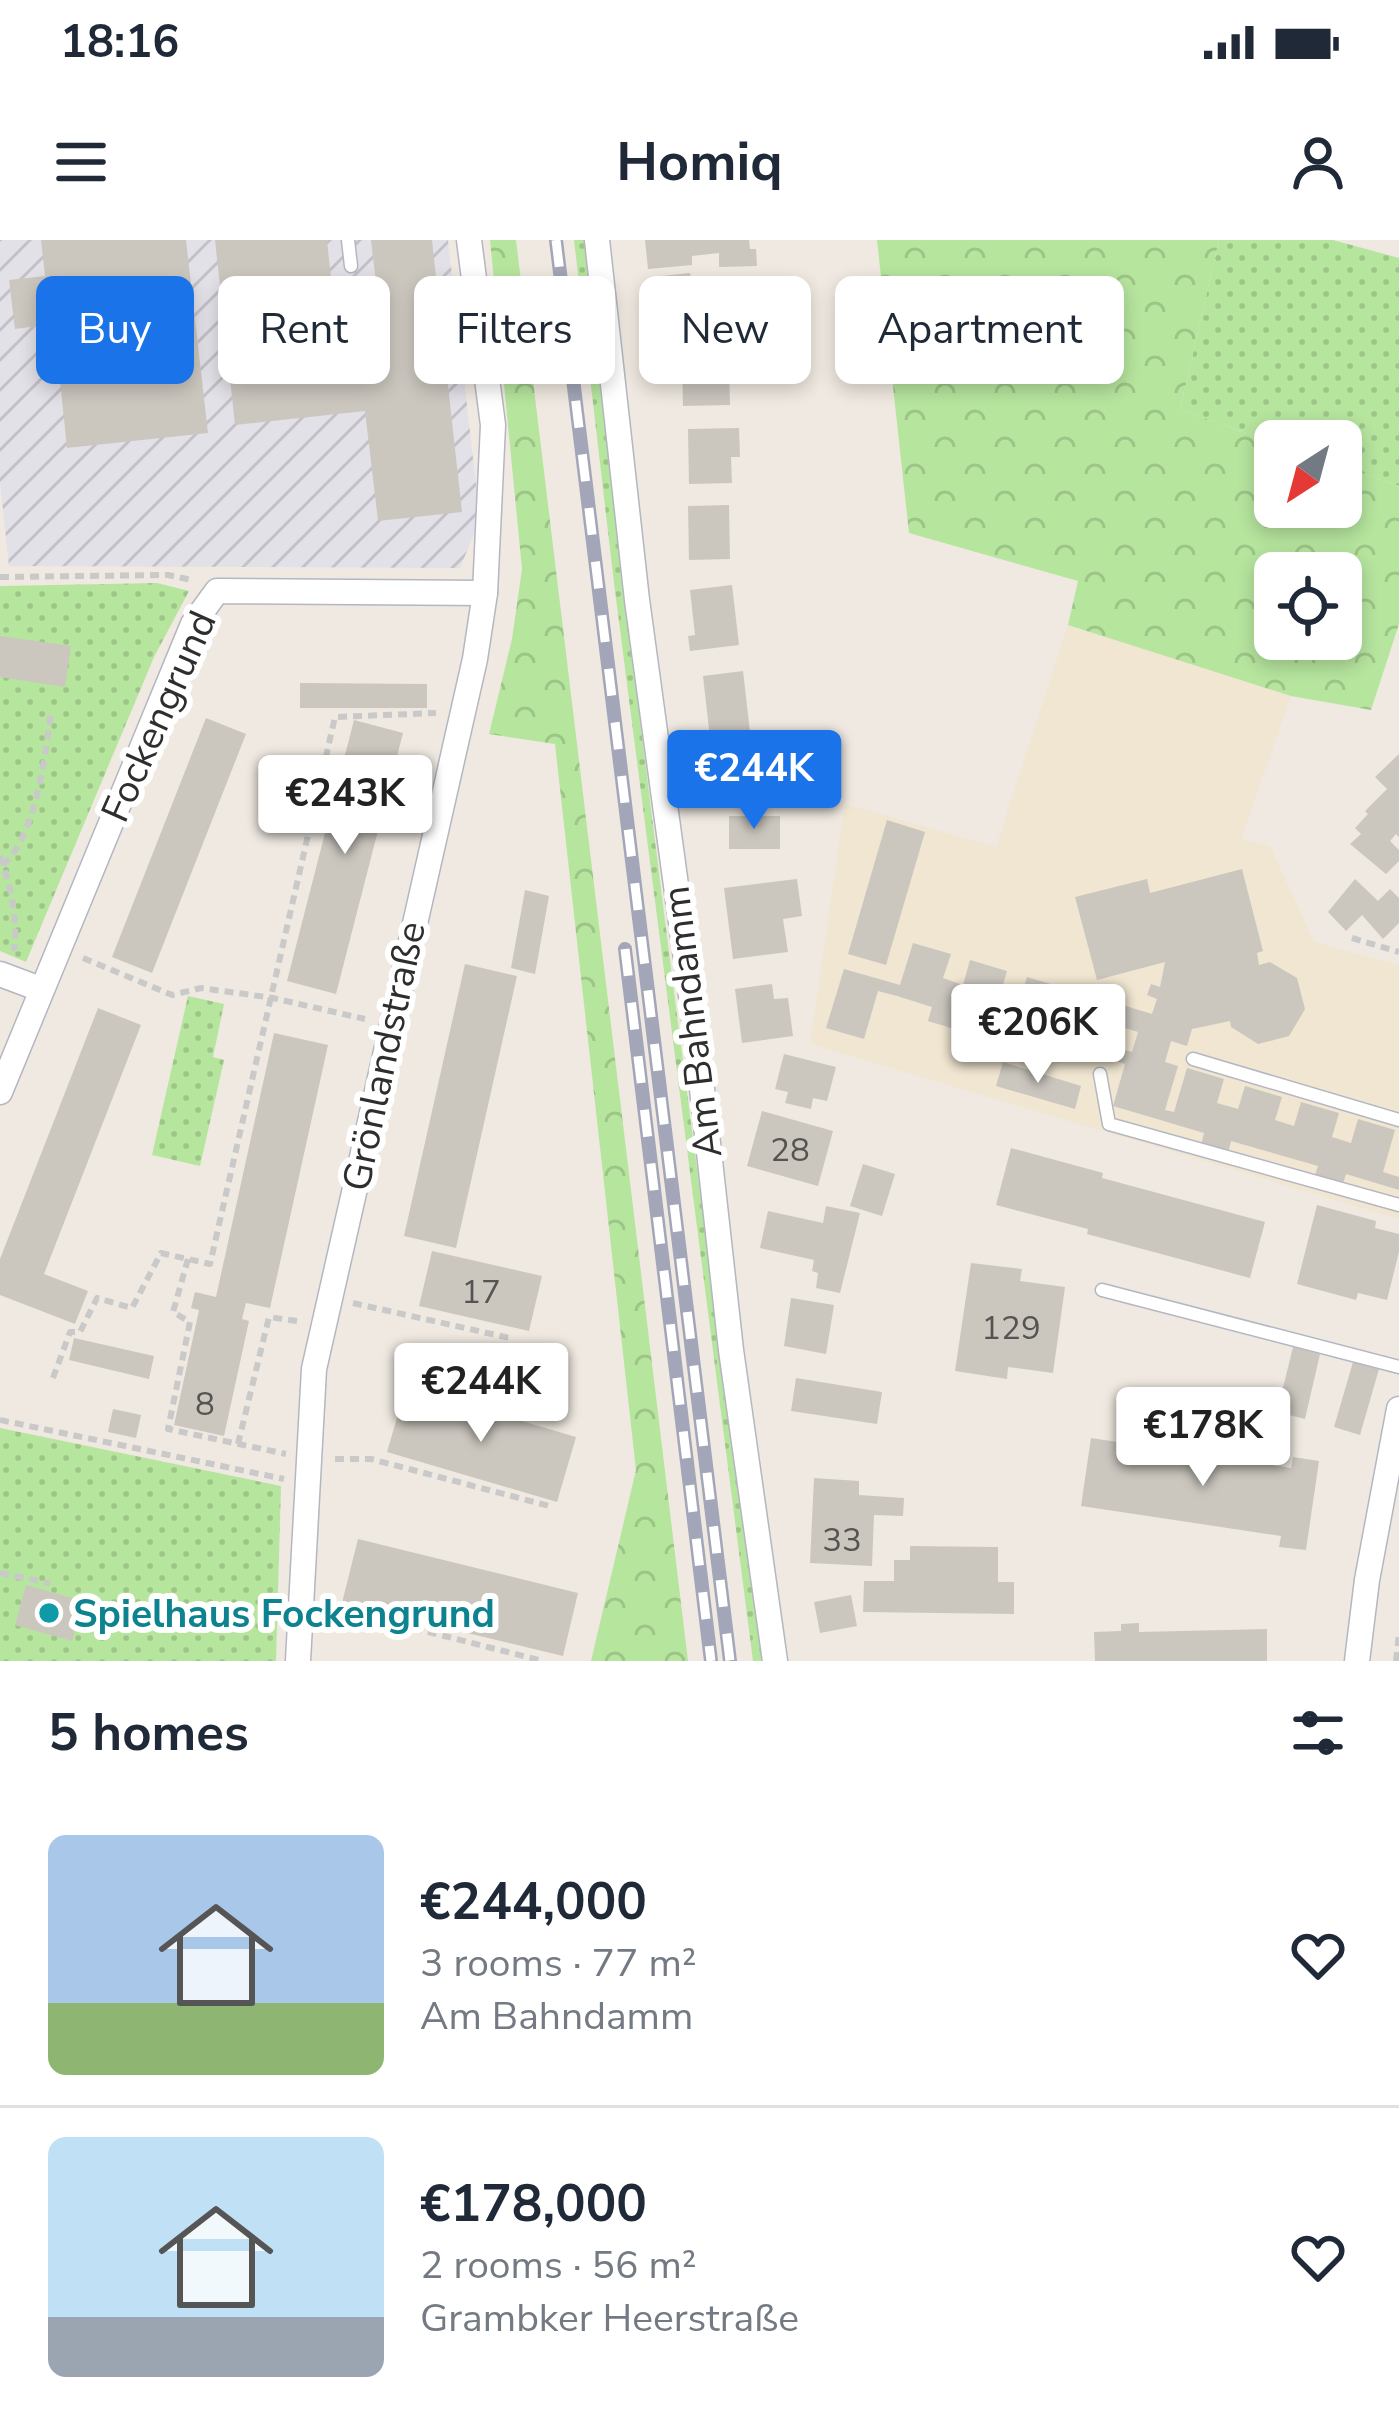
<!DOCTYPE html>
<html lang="en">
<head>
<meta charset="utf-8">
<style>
	:root { --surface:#fff; --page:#f6f6f7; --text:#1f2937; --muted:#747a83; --line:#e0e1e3; --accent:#1a73e8 }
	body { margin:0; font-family:"Nunito Sans",sans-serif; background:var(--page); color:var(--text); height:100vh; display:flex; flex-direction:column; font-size:45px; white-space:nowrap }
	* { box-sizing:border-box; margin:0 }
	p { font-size:39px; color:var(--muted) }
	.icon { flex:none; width:66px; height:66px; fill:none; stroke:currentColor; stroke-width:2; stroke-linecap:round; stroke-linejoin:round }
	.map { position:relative; height:1421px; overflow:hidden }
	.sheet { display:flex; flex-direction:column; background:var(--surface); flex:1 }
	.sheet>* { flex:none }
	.hud { position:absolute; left:36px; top:36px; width:1329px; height:108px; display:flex; gap:24px }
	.needle { width:78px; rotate:216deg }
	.buttons { position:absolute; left:1254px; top:180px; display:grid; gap:24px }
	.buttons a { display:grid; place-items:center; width:108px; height:108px; border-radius:18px; background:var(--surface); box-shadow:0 6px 18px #0003; font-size:60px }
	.price { position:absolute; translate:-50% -102px; padding:0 27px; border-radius:12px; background:#fff; color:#222; font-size:39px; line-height:78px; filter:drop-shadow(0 3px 6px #0008) }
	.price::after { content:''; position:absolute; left:50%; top:72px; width:36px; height:27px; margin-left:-18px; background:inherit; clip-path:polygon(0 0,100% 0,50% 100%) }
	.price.current { background:var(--accent); color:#fff }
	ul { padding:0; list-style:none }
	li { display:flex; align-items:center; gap:36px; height:300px; padding:0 48px }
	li+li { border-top:3px solid var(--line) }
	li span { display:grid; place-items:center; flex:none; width:336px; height:240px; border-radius:18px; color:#555 }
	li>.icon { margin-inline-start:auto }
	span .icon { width:144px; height:144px; fill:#fffc; stroke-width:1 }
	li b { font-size:51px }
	h2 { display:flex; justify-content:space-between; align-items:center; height:144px; padding:0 48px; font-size:51px }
	.tag { padding:0 42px; border-radius:18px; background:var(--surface); box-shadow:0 6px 18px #0003; font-size:42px; line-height:108px }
	.tag.current { background:var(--accent); color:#fff }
	.status { display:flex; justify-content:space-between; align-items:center; height:84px; padding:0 60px; background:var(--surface); direction:ltr }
	.status svg { height:33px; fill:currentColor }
	header { display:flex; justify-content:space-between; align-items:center; height:156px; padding:0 48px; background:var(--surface); font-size:54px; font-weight:700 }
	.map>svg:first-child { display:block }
	.industrial { fill:url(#industrial-furrows) }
	.education { fill:#f0e6d1 }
	.grass { fill:url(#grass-dots) }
	.forest { fill:url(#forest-crowns); fill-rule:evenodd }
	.building { fill:#cbc7bf; fill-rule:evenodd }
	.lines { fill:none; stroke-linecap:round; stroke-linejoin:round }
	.service-casing { stroke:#b4b7c1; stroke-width:15 }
	.minor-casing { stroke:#b4b7c1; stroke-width:27 }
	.path { stroke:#c9c9c9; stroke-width:6; stroke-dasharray:9 6; stroke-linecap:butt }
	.service { stroke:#fff; stroke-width:12 }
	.minor { stroke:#fff; stroke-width:24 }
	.rail-casing { stroke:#a3a6b8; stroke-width:14 }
	.rail { stroke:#fff; stroke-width:9; stroke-dasharray:27; stroke-linecap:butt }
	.culture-dot { fill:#0f9aa8; stroke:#fff; stroke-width:4.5 }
	.labels { text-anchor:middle; stroke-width:12; stroke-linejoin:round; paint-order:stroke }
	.number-label { font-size:33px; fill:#555452 }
	.street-label { font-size:39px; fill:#2e2e2e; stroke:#fff }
	.culture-label { font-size:39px; font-weight:bold; fill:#0d838f; stroke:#fff; text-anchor:start }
</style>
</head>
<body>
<div class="status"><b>18:16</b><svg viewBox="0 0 49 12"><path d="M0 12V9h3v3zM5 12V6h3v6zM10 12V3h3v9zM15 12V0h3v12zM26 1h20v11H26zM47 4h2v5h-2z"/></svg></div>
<header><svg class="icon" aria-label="menu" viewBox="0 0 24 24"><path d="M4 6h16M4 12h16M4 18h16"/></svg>Homiq<svg class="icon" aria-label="person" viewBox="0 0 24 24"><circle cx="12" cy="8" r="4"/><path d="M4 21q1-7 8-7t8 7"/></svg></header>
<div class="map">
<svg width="1399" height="1421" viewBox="0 0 1399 1421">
	<defs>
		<pattern id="industrial-furrows" width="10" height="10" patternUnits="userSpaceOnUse" patternTransform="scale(3)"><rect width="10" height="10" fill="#e3e1e8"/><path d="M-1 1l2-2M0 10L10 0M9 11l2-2" fill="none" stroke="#c3c1c7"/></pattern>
		<pattern id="grass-dots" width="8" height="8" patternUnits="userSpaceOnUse" patternTransform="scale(3)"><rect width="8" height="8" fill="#b6e59e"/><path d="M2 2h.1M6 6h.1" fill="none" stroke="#9dc588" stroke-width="1.8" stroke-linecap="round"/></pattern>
		<pattern id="forest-crowns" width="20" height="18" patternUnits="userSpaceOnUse" patternTransform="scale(3)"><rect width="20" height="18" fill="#b6e59e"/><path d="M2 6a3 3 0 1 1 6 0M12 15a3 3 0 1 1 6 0" fill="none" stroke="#9dc588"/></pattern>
	</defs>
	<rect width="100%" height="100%" fill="#efe9e1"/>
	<path class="industrial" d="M 0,0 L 448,0 L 480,279 L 460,328 L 9,326 L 0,242 Z"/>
	<path class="education" d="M 1068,385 L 1291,456 L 1241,599 L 1270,606 L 1314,702 L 1399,725 L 1399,979 L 810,804 L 845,564 L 996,607 Z"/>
	<g class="grass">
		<path d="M 574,0 L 585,0 C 636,475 698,948 764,1421 L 753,1421 L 614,343 Z"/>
		<path d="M 1219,0 L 1333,0 L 1399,18 L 1399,246 L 1341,226 L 1341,201 L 1275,203 L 1180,170 Z"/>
		<path d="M 157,343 L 189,351 L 154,417 L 26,722 L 0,711 L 0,346 Z"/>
		<path d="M 188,756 L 224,764 L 213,817 L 224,820 L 200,926 L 152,915 Z"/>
		<path d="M 0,1188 L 281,1246 L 276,1421 L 0,1421 Z"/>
	</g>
	<g class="forest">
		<path d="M 490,0 L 516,0 L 688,1421 L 591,1421 L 636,1230 L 555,504 L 489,494 L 512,399 L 522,329 Z"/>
		<path d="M 877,0 L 1219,0 L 1180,170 L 1275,203 L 1275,267 L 1341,267 L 1341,226 L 1399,246 L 1399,384 L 1371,470 L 1291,456 L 1068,385 L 1078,341 L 909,293 ZM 1275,333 L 1341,333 L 1341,399 L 1275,399 Z"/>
	</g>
	<g class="building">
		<path d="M 41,0 L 186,0 L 208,193 L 67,208 L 54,84 L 15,89 L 9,40 L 45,36 Z"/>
		<path d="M 215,0 L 327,0 L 332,48 L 376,43 L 371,0 L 432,0 L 462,272 L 378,281 L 365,171 L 235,185 Z"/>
		<path d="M 645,0 L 749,0 L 750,9 L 756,9 L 757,26 L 719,27 L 719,13 L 692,16 L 692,25 L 648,29 Z"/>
		<path d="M 690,33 L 692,43 L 745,38 L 747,59 L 736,60 L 738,80 L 696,84 L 697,97 L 658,102 L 651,37 Z"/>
		<path d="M 729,122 L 730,165 L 683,166 L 682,123 Z"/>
		<path d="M 739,188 L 740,217 L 731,217 L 732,243 L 689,244 L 688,189 Z"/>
		<path d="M 729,265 L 730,319 L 689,320 L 688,266 Z"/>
		<path d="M 732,345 L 739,405 L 690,411 L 688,396 L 695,395 L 690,350 Z"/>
		<path d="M 0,396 L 71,406 L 65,447 L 0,437 Z"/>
		<path d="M 743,431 L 750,492 L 710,498 L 703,436 Z"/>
		<path d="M 300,443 L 427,444 L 427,468 L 300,468 Z"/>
		<path d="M 206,478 L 246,494 L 152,733 L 112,717 Z"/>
		<path d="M 354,480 L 403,493 L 336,754 L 287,741 Z"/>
		<path d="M 1399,514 L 1399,597 L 1396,594 L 1390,601 L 1399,610 L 1399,621 L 1386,634 L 1350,604 L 1361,594 L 1355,588 L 1368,574 L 1365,571 L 1387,549 L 1375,537 Z"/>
		<rect x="726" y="518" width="63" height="32"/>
		<rect x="729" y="576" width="51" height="33"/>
		<path d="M 887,580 L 925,592 L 886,725 L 848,714 Z"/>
		<path d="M 1242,629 L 1263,711 L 1257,713 L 1259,725 L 1270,722 L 1297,738 L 1305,769 L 1289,796 L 1258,804 L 1231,787 L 1230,781 L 1192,789 L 1187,806 L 1171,801 L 1165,822 L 1178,826 L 1165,870 L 1174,872 L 1187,828 L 1224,839 L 1217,863 L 1238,869 L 1245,846 L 1282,857 L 1275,880 L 1294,886 L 1301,862 L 1339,873 L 1332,897 L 1351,903 L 1358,879 L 1395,890 L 1383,932 L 1399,937 L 1399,950 L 1346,934 L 1342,947 L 1314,938 L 1318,926 L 1231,901 L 1228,913 L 1201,905 L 1204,893 L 1113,866 L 1125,824 L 1072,808 L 1068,822 L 1041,814 L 1045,800 L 958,774 L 954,789 L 928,781 L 932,767 L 897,756 L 878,751 L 864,799 L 826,788 L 844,729 L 900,745 L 913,703 L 951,714 L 943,738 L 963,745 L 970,720 L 1007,731 L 1000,755 L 1019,761 L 1027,737 L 1064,748 L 1057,772 L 1078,779 L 1086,754 L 1152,774 L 1157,759 L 1147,755 L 1151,744 L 1160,747 L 1165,722 L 1097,740 L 1075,657 L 1147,639 L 1150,653 ZM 1115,785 L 1138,792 L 1132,812 L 1109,806 Z"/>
		<path d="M 797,639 L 802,676 L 783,679 L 788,712 L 733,719 L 724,648 Z"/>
		<path d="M 1355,639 L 1378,661 L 1390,649 L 1399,658 L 1399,683 L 1383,699 L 1362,675 L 1346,691 L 1328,672 Z"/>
		<path d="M 525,650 L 549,656 L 535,734 L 511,728 Z"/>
		<path d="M 465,724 L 517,736 L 456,1008 L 404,996 Z"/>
		<path d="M 772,744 L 774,759 L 788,758 L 793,796 L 742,803 L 735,749 Z"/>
		<path d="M 98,768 L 141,785 L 44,1034 L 88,1051 L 75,1084 L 0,1055 L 0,1019 Z"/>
		<path d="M 274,793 L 328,805 L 270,1068 L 246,1063 L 242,1079 L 249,1081 L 224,1196 L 174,1185 L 199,1070 L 191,1068 L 195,1052 L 216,1057 Z"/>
		<path d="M 784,814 L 836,827 L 827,861 L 813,858 L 811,869 L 785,863 L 788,852 L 775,849 Z"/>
		<path d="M 1003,822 L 1081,846 L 1075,869 L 996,846 Z"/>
		<path d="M 762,871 L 833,891 L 818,946 L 747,926 Z"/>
		<path d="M 1011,908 L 1103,933 L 1102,938 L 1265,982 L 1250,1038 L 1087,994 L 1088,989 L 996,965 Z"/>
		<path d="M 863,924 L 895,934 L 882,976 L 850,966 Z"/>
		<path d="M 1317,965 L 1376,981 L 1375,988 L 1399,994 L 1399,1012 L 1387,1060 L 1358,1053 L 1356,1060 L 1297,1044 Z"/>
		<path d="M 826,966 L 860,973 L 840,1053 L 816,1048 L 818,1033 L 812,1031 L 814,1020 L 760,1008 L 768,971 L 823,983 Z"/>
		<path d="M 432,1011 L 542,1036 L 529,1091 L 419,1066 Z"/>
		<path d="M 971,1023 L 1022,1029 L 1020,1041 L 1065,1047 L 1053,1133 L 1008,1127 L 1007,1139 L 955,1131 Z"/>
		<path d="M 791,1058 L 834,1065 L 826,1114 L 784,1106 Z"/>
		<path d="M 74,1098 L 154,1116 L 149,1139 L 69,1120 Z"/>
		<path d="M 1293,1107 L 1320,1114 L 1305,1179 L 1277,1172 Z"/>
		<path d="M 1353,1122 L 1379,1129 L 1360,1195 L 1334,1187 Z"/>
		<path d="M 796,1138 L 882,1152 L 877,1184 L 791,1171 Z"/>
		<path d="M 406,1147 L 576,1197 L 557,1262 L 387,1212 Z"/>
		<path d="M 113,1169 L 141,1175 L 136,1198 L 108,1192 Z"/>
		<path d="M 1091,1198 L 1291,1228 L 1293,1217 L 1319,1221 L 1306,1310 L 1279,1307 L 1281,1296 L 1081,1266 Z"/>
		<path d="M 814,1238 L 859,1241 L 859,1255 L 904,1258 L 903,1276 L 874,1275 L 872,1326 L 810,1323 Z"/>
		<path d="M 358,1299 L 578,1353 L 563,1416 L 342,1363 Z"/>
		<path d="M 910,1306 L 998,1307 L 998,1342 L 1014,1342 L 1014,1374 L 863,1372 L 864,1341 L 894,1341 L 894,1320 L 910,1320 Z"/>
		<path d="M 26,1345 L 83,1361 L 72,1401 L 15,1385 Z"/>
		<path d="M 851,1355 L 857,1386 L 820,1393 L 814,1362 Z"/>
		<path d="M 1139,1383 L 1139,1392 L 1267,1389 L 1267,1421 L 1095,1421 L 1094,1392 L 1121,1391 L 1121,1384 Z"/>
	</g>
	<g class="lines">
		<g class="service-casing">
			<g id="service">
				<path d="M 348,0 L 351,26"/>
				<path d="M 1193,819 L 1399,880"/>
				<path d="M 1100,834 L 1109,884 L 1399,965"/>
				<path d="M 1102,1050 L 1399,1127"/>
			</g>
		</g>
		<g class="minor-casing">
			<g id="minor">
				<path d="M 597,0 L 637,360 L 694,777 L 731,1110 L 775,1421"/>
				<path d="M 0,734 L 40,749"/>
				<path d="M 0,852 L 193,384 L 217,351 L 485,353"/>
				<path d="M 298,1421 L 314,1129 L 475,419 L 485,353 L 493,185 L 469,0"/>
				<path d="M 1357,1421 L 1367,1340 L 1399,1169"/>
			</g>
		</g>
		<g class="path">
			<path d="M 0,337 L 168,335 L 192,340"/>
			<path d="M 0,616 C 11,647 18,678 14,711"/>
			<path d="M 3,625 C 36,596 46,512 51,470"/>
			<path d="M 1352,698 L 1399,712"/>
			<path d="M 83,718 L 172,755 L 201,748 L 273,758 L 365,779"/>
			<path d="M 188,1019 L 173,1072 L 190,1082 L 168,1189 L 286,1214"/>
			<path d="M 353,1063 L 514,1099"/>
			<path d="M 53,1138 L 70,1092 L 80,1092 L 97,1058 L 132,1068 L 161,1013 L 210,1024 L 335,477 L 436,473"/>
			<path d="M 0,1180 L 284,1239"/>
			<path d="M 238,1204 L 269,1077 L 297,1081"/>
			<path d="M 335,1219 L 371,1219 L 553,1267"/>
			<path d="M 0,1333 L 50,1343"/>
			<path d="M 326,1366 L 543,1421"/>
			<path d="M 1396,1421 L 1399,1393"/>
		</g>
		<use href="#service" class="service"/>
		<use href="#minor" class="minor"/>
		<g class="rail-casing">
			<g id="rail">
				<path d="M 556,0 L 730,1421"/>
				<path d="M 625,709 L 711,1421"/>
			</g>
		</g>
		<use href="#rail" class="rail"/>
	</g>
	<circle class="culture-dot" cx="49" cy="1373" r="12"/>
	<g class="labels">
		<g class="number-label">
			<text x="790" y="921">28</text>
			<text x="481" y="1063">17</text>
			<text x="1011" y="1099">129</text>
			<text x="205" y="1175">8</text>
			<text x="842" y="1311">33</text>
		</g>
		<g class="street-label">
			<text transform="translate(158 476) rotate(-66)" y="14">Fockengrund</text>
			<text transform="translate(691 782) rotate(-97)" y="14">Am Bahndamm</text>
			<text transform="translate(383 816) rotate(-78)" y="14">Grönlandstraße</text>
		</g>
		<g class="culture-label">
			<text x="73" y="1387">Spielhaus Fockengrund</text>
		</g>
	</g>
</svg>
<div class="buttons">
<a><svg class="needle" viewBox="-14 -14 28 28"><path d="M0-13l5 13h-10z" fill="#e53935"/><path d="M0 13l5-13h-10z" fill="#747a83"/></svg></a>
<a><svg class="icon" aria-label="locate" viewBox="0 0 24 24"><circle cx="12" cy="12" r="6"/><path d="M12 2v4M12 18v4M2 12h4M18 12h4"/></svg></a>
</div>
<b class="price current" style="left:754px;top:592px">€244K</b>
<b class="price" style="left:345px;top:617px">€243K</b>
<b class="price" style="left:1038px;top:846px">€206K</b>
<b class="price" style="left:481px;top:1205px">€244K</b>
<b class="price" style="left:1203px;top:1249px">€178K</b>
<div class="hud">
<a class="tag current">Buy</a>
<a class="tag">Rent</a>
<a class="tag">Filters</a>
<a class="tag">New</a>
<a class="tag">Apartment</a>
</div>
</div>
<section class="sheet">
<h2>5 homes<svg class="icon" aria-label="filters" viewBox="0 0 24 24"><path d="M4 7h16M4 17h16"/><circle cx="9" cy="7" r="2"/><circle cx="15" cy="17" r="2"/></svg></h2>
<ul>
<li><span style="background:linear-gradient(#a9c7e8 70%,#8fb573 0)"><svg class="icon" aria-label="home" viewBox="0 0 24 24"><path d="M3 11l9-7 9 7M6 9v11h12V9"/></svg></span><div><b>€244,000</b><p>3 rooms · 77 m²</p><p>Am Bahndamm</p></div><svg class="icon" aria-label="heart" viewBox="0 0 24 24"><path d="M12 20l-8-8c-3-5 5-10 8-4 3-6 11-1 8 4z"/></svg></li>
<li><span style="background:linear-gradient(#bfe0f5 75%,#9aa5b1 0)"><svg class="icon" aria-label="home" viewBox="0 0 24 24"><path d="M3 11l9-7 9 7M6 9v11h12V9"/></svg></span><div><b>€178,000</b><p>2 rooms · 56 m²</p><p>Grambker Heerstraße</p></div><svg class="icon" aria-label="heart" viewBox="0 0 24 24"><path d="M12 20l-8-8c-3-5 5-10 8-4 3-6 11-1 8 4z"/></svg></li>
</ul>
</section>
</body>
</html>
